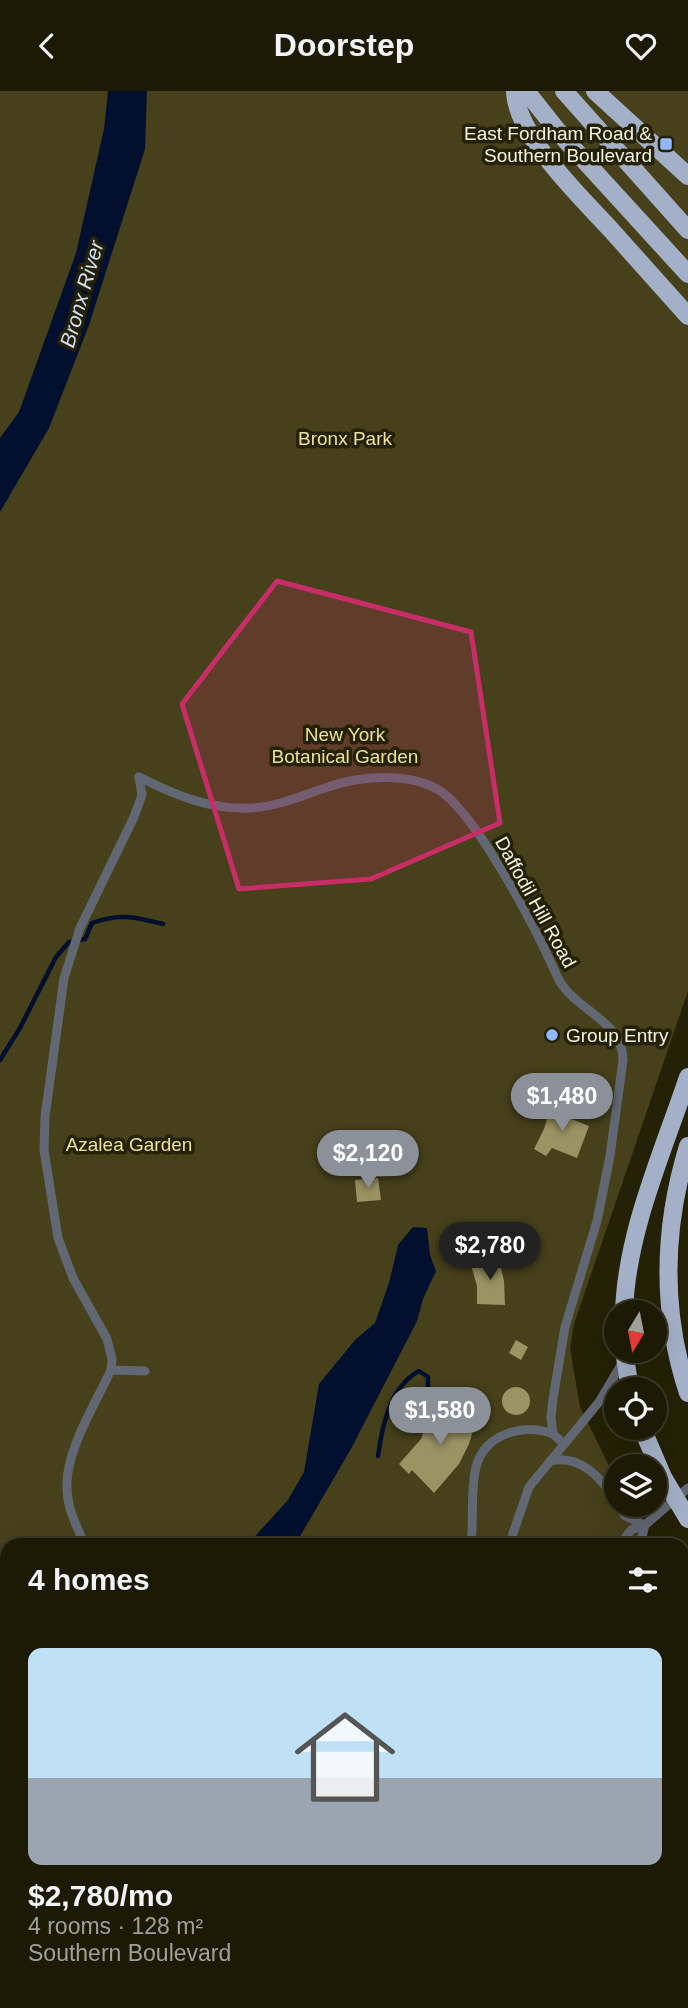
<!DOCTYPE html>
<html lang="en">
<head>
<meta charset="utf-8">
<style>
	:root { --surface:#1c1904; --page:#25220e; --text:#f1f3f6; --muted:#a0a09a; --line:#3a3826; --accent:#8c9099 }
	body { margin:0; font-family:Helvetica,sans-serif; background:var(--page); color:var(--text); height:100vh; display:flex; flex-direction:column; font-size:26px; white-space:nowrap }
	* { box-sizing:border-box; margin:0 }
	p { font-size:23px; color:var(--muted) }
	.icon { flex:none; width:38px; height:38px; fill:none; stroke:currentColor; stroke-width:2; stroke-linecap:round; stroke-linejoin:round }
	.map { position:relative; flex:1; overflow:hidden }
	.panel { position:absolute; left:0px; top:1447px; width:690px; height:471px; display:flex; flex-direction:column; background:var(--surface); border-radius:21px 21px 0 0; box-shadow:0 7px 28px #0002,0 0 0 2px var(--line) }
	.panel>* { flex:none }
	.needle { width:46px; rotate:190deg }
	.controls { position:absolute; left:604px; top:1209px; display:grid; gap:14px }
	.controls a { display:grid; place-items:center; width:63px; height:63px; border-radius:50%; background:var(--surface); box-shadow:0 7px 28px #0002,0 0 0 2px var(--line); font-size:35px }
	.price { position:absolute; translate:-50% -60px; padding:0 16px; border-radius:24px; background:var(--accent); color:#fff; font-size:23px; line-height:46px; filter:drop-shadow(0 2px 4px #0008) }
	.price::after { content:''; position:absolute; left:50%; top:42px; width:21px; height:16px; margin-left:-10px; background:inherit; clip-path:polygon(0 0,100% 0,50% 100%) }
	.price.active { background:#222; color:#fff }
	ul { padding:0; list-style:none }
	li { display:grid; align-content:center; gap:14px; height:371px; padding:0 28px }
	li+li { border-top:2px solid var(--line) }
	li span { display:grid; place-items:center; height:217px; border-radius:14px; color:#555 }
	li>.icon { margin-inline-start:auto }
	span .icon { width:126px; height:126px; fill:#fffc; stroke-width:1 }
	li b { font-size:30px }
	h2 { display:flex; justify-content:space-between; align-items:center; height:84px; padding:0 28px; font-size:30px }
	header { display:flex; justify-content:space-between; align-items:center; height:91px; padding:0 28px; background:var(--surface); font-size:32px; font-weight:700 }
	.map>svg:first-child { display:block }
	.green { fill:#46401b }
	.water { fill:#020f2e }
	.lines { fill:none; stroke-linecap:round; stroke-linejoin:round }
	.stream { stroke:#020f2e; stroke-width:4.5 }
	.building { fill:#9a9363 }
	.service { stroke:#626873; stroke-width:9 }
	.primary { stroke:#a3b0c8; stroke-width:18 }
	.marked { fill:#c72e68; fill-opacity:0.2; stroke:#c72e68; stroke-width:5; stroke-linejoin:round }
	.poi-dot { fill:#91b8fd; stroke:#252106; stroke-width:2.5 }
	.labels { text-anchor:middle; stroke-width:7; stroke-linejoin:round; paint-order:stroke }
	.poi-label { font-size:19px; fill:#f4f2e2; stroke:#252106; text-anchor:end }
	.park-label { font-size:19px; fill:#ebe195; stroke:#252106 }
	.street-label { font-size:19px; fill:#f4f2e2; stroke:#252106 }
	.water-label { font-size:21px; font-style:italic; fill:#d0def8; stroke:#252106 }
</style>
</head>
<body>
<header><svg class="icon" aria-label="back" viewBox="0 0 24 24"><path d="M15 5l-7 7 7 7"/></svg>Doorstep<svg class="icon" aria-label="heart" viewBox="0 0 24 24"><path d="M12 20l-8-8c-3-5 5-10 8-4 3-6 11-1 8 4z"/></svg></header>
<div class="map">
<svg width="688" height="1917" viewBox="0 0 688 1917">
	<rect width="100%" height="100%" fill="#252106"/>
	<path class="green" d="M 0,0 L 688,0 L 688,900 L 574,1233 L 570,1257 L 580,1316 L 616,1389 L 616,1414 L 629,1414 L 650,1454 L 7,1454 L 7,1911 L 682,1911 L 683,1499 L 688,1505 L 688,1917 L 0,1917 Z"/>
	<g class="water">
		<path d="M 108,0 L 147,0 L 145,58 L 89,234 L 49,337 L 0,421 L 0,347 L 19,321 L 76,162 L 104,38 Z"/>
		<path d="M 413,1136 L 427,1137 L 430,1164 L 436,1180 L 423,1208 L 417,1230 L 352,1356 L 295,1454 L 247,1454 L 288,1409 L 304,1381 L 319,1293 L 355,1249 L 375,1232 L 389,1192 L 398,1154 Z"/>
	</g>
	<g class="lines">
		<g class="stream">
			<path d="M 0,969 L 20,937 L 56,866 L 69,851 L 85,848 L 92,832 C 120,822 134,826 163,833"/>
			<path d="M 378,1365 C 382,1335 390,1296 419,1280 L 428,1286 L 428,1300 L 419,1310"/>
		</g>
	</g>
	<g class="building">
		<path d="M 552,1012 L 566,1015 L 564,1025 L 589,1035 L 577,1067 L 552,1057 L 546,1065 L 534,1058 L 544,1038 Z"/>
		<path d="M 375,1041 L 376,1063 L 352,1064 L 351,1042 Z"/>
		<path d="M 391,1063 L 393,1085 L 369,1086 L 368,1064 Z"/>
		<path d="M 378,1087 L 381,1109 L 357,1111 L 355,1089 Z"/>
		<path d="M 498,1165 L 504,1190 L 505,1214 L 477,1213 L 477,1195 L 471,1174 Z"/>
		<path d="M 516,1249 L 528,1256 L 521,1269 L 509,1262 Z"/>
		<circle cx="516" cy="1310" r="14"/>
		<path d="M 432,1317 L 471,1324 L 469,1332 L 475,1333 L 469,1353 L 459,1373 L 434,1402 L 412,1379 L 409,1383 L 399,1373 L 421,1348 Z"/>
	</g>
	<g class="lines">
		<g class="service">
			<path d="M 139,686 C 175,704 210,719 251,717 C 277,716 303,704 328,696 C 360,685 406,681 437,698 C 475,719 538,842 557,885 C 572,919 623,928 623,969 L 610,1065 L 597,1130 L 565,1236 L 553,1308 L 551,1326 L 553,1343 L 564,1353"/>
			<path d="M 111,1279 L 145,1280"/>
			<path d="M 550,1370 C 580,1363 601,1386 616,1410"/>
			<path d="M 618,1414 L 625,1425 L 645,1434"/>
			<path d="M 85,1454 C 77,1436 67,1417 67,1397 C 65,1360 96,1312 111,1279 L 112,1268 L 107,1248 L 73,1187 L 58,1147 L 44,1059 L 45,1026 L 64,887 L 80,837 L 134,726 L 142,704 L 139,686"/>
			<path d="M 471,1454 C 474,1429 470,1401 476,1376 C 485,1342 524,1332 553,1343"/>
			<path d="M 509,1454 L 529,1396 L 599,1311 L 624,1269"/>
			<path d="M 620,1454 L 631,1439 L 645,1434 L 688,1397"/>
			<path d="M 640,1454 L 645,1434"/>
			<path d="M 682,1605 L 688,1606"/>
			<path d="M 682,1641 L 688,1641"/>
		</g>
		<g class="primary">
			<path d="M 515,0 C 516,45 582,107 612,140 C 637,168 663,197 688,225"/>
			<path d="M 526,0 L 561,44 L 688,183"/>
			<path d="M 564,0 L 688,139"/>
			<path d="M 595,0 L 688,85"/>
			<path d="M 688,1055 C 663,1137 661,1220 688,1302"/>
			<path d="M 624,1222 C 626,1142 663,1061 688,986"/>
			<path d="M 624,1260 L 630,1298"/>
			<path d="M 642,1337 L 663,1386 L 688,1428"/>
		</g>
	</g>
	<path class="marked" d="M 277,490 L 471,541 L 500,732 L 371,788 L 239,798 L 182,613 Z"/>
	<g class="poi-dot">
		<rect x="659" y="46" width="14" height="14" rx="3.5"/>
		<circle cx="552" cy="944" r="7"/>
	</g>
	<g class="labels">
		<g class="poi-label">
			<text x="652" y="49">East Fordham Road &amp;<tspan x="652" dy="22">Southern Boulevard</tspan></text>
			<text x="566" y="951" text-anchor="start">Group Entry</text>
		</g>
		<g class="park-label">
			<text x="345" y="354">Bronx Park</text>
			<text x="345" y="650">New York<tspan x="345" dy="22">Botanical Garden</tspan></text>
			<text x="129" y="1060">Azalea Garden</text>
		</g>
		<g class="street-label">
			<text transform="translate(536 811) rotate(61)" y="7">Daffodil Hill Road</text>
		</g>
		<g class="water-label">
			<text transform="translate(82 203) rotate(-74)" y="7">Bronx River</text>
		</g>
	</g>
</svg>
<div class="controls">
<a><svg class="needle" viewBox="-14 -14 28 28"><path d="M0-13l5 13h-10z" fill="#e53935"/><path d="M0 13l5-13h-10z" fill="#a0a09a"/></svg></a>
<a><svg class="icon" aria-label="locate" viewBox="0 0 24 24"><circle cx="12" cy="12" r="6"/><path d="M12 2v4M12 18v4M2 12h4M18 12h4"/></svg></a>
<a><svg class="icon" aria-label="layers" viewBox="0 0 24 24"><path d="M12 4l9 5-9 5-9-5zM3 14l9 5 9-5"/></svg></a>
</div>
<b class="price" style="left:562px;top:1042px">$1,480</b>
<b class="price" style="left:368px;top:1099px">$2,120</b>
<b class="price active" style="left:490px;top:1191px">$2,780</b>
<b class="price" style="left:440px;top:1356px">$1,580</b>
<section class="panel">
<h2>4 homes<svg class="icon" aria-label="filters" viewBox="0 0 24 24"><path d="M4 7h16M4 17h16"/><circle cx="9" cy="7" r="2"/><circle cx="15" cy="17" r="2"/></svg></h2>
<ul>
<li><span style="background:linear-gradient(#bfe0f5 60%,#9aa5b1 0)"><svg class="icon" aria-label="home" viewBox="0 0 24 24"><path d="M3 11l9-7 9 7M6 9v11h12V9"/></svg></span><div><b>$2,780/mo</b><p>4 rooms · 128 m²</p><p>Southern Boulevard</p></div></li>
</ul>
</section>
</div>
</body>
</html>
